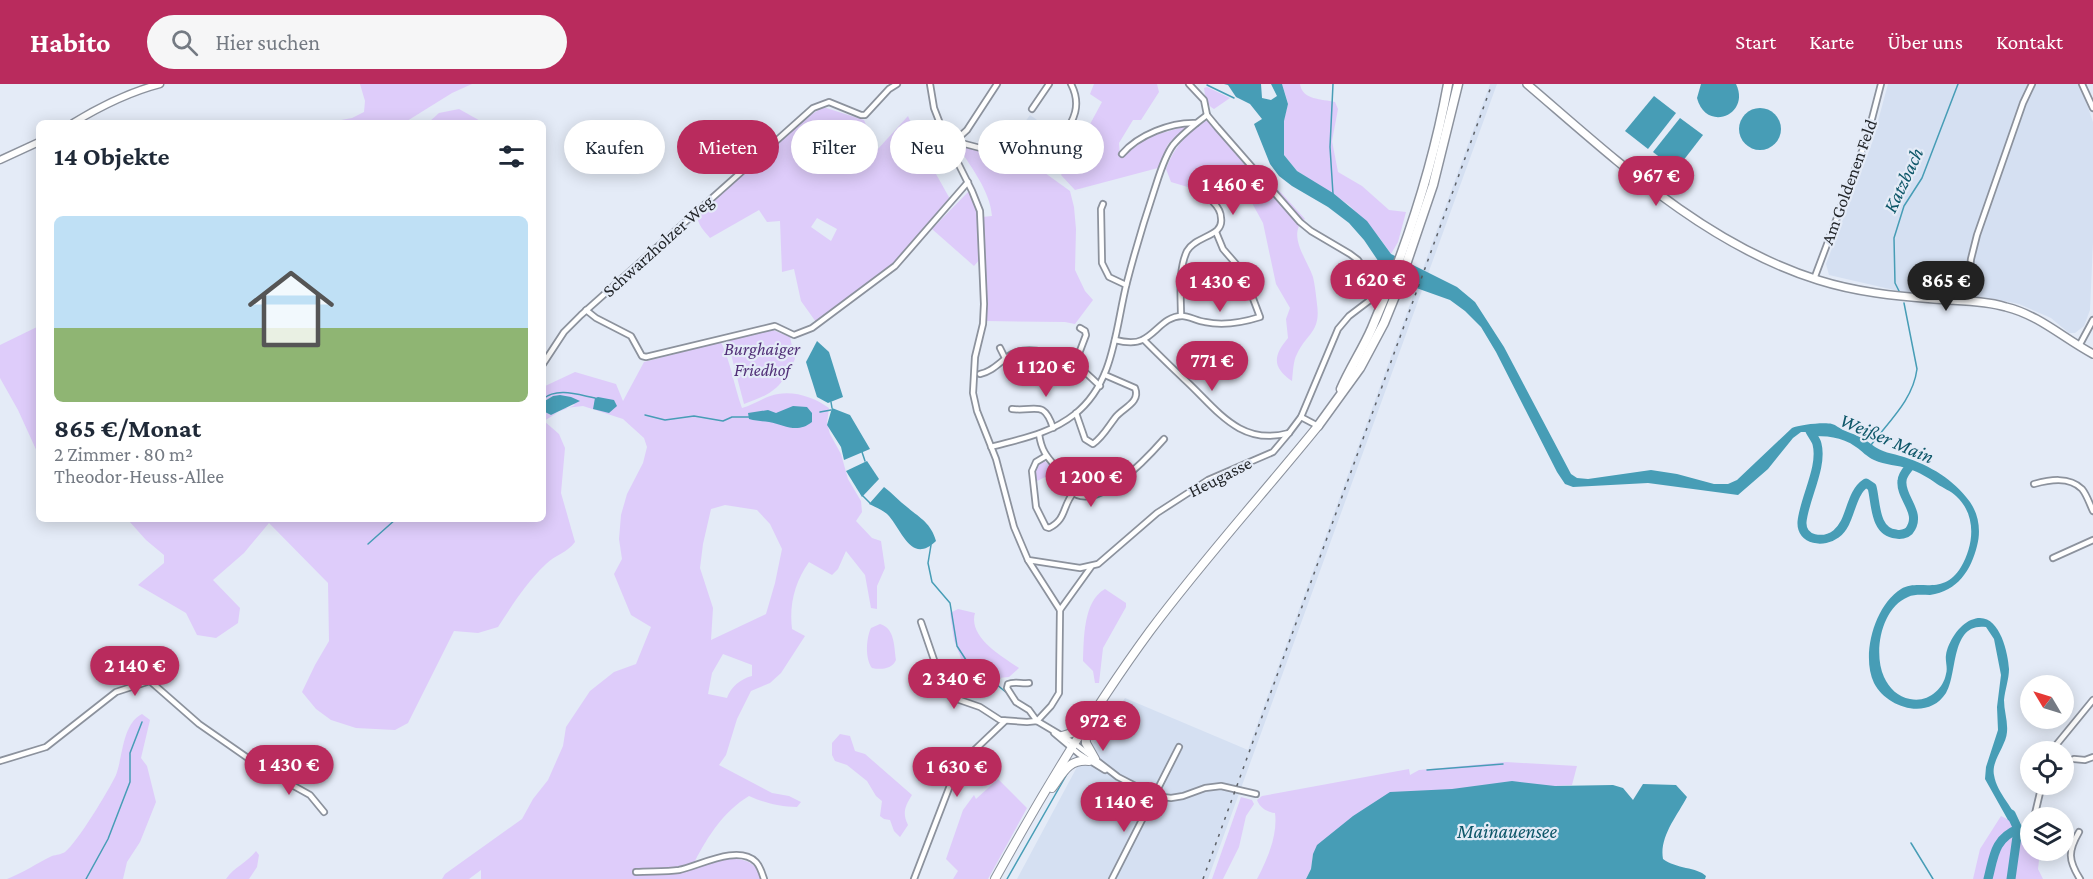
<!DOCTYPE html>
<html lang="de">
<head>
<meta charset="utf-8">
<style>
	:root { --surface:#fff; --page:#f6f6f7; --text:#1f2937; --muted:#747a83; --line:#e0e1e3; --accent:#b92b5d }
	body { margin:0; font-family:"Crimson Pro",serif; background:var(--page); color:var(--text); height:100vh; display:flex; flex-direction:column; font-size:22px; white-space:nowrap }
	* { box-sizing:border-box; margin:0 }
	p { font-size:20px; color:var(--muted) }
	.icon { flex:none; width:33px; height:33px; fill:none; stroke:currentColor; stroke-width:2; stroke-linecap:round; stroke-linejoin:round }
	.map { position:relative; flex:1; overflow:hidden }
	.side { position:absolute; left:36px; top:36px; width:510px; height:402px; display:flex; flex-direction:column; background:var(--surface); border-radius:9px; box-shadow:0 3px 15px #0003 }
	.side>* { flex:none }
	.guide { position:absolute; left:564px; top:36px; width:570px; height:54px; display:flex; gap:12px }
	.needle { width:39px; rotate:308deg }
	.tools { position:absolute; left:2020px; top:591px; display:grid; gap:12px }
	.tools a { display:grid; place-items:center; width:54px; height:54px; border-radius:50%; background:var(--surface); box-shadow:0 3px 15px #0003; font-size:30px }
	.price { position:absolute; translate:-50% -51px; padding:0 14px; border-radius:21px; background:var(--accent); color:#fff; font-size:20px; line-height:39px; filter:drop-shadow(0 2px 3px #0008) }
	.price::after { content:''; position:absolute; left:50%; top:36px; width:18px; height:14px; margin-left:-9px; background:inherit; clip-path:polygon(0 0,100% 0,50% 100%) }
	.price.on { background:#222; color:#fff }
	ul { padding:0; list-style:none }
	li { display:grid; align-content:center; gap:12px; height:318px; padding:0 18px }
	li+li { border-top:2px solid var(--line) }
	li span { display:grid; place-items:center; height:186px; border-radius:9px; color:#555 }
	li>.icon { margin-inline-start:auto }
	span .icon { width:108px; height:108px; fill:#fffc; stroke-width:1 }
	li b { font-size:26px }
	h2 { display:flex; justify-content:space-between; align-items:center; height:72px; padding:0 18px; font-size:26px }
	.pill { padding:0 21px; border-radius:27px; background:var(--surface); box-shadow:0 3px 15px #0003; font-size:21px; line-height:54px }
	.pill.on { background:var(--accent); color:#fff }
	header { display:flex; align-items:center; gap:36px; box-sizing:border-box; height:84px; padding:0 30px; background:var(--accent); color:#fff }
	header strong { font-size:28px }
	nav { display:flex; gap:33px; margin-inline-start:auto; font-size:21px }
	.search { width:420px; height:54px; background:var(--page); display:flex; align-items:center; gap:15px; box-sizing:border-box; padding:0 21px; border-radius:33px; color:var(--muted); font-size:22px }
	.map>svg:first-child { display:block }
	.built { fill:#d5e0f2 }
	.green { fill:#deccfa; fill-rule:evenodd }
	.water { fill:#479db6 }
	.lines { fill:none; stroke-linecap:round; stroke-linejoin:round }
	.stream { stroke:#479db6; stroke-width:1.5 }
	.river { stroke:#479db6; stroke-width:9 }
	.minor-casing { stroke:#8c929d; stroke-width:8 }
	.tertiary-casing { stroke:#8c929d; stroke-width:9 }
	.secondary-casing { stroke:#8c929d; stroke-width:10 }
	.primary-casing { stroke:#8c929d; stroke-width:10 }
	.trunk-casing { stroke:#8c929d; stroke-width:11 }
	.minor { stroke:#fff; stroke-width:4.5 }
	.tertiary { stroke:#fff; stroke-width:6 }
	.secondary { stroke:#fff; stroke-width:7 }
	.primary { stroke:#fff; stroke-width:8 }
	.trunk { stroke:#fff; stroke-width:8 }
	.rail { stroke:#5d6167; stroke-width:1.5; stroke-dasharray:3 6; stroke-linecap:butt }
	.labels { text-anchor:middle; stroke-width:4.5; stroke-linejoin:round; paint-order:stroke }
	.street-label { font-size:18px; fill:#23262a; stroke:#e4ebf7 }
	.park-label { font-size:18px; font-style:italic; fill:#512f77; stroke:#e4ebf7 }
	.water-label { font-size:20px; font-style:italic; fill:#0e5769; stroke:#e4ebf7 }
</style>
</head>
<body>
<header>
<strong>Habito</strong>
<div class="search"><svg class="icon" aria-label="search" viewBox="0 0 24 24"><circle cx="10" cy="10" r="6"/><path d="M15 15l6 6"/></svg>Hier suchen</div>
<nav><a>Start</a><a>Karte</a><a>Über uns</a><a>Kontakt</a></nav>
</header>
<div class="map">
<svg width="2093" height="795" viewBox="0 0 2093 795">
	<rect width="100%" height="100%" fill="#e4ebf7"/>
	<g class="built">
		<path d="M 1490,0 L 1497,0 L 1208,795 L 1017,795 L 1077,683 L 1125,614 L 1248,666 Z"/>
		<path d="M 1888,0 L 2080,0 L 2093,38 L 2093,158 L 2090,226 L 2084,242 L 2075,249 L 2069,249 L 2051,234 L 2019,220 L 1984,213 L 1907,209 L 1829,191 L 1826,180 L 1872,59 Z"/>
		<path d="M 1030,31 L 1050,45 L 1030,73 L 1013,70 L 1006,65 Z"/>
	</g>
	<g class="green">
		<path d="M 360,0 L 472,0 L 452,9 L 407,37 L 400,39 L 325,39 L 352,34 L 364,28 L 365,17 Z"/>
		<path d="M 1094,0 L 1157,0 L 1159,8 L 1141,36 L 1133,36 L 1119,59 L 1120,72 L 1123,72 L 1148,53 L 1187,42 L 1168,60 L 1158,84 L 1075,106 L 1061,91 L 1090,48 L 1089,42 L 1102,18 L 1090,10 Z"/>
		<path d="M 1282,0 L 1300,0 C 1302,16 1322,15 1335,18 L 1338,25 L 1332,57 L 1338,88 L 1362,102 L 1389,126 L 1406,128 L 1398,158 L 1391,170 L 1379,153 L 1349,121 L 1297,87 L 1284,71 L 1284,36 L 1288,19 Z"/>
		<path d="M 1207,3 L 1230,14 L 1214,25 C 1206,21 1205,12 1204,4 Z"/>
		<path d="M 823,23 L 864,36 L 877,66 L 908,32 L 922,65 L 950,115 L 893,179 L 816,238 L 801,217 L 794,185 L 782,188 L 780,137 L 767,138 L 759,126 L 710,154 C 704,147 697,140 697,130 L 797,40 ZM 817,134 L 837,145 L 831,157 L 811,143 Z"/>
		<path d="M 459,25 L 484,39 L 428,39 L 439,29 Z"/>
		<path d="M 1209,35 L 1254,90 L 1261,87 L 1267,93 L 1305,135 C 1286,150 1307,175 1313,193 C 1315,201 1316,212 1317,220 C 1321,248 1307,249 1297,270 C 1293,277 1293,289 1292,297 C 1272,283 1273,272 1288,254 L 1286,235 L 1290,224 L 1276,200 L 1263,139 L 1246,108 L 1225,90 L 1210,93 L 1191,104 L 1171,98 L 1166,85 C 1176,60 1187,49 1209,35 Z"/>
		<path d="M 957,61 L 1034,81 L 1070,107 L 1074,123 L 1076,145 L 1075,186 L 1085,207 L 1093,216 L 1075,240 L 1065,238 L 986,237 L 987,205 L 982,133 L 992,132 C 990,106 970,82 957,61 Z"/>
		<path d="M 1049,62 L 1065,75 L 1061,87 L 1039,80 Z"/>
		<path d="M 969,107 L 978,130 L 980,175 L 974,182 L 932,145 Z"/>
		<path d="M 39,242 L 39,372 L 18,326 L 0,294 L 0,261 Z"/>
		<path d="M 758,246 L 773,246 L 790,253 L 795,275 C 782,303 773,310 744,320 L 727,255 Z"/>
		<path d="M 721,258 C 731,279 734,302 742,324 C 754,321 767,311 778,310 C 796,307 815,314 829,324 L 827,339 L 830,350 L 841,370 L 848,395 L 861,417 L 862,428 L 856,437 L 872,454 L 881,457 L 885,484 L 877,502 L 877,525 L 871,524 L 865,491 L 846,467 L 838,485 L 832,491 L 809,478 C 795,498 789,520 792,545 L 805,552 L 781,589 L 770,599 L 751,607 L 737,635 L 726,671 L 719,681 L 772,709 L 789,712 L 801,718 L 797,723 C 779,723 765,719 749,712 C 724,727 708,752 695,777 C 713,780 739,768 754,782 C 757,784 759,791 761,795 L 481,795 L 481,786 L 469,795 L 442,795 L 445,790 L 522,735 L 533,715 L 548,696 L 563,662 L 566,643 L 590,607 L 614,588 L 636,580 L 651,543 L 631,531 L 614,490 L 622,475 L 619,455 L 621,431 L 627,410 L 643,379 L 647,363 L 644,354 L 623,335 L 583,322 L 565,324 L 544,337 L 559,350 L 565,364 L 561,409 L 575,458 C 567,469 555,471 546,480 C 526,499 513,520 498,543 L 478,549 L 454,547 L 408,639 L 395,646 L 356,644 L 331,636 L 316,625 L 302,608 L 315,581 L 329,557 L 328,499 L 269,439 L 244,469 L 213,496 L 240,524 L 238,539 L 216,554 L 197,551 L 186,529 L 138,501 L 164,479 L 164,471 L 146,456 L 129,437 L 130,435 L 543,435 L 543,327 L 551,331 L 575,321 L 553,312 L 543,318 L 543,303 L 575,288 L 616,300 L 623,317 L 644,278 ZM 725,421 L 757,426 L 770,440 L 782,465 L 775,499 L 766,530 L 711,556 L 713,524 L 700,484 L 703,460 L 711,425 ZM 723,570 L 752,581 L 752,592 C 740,595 731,603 727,614 L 708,610 L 712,589 Z"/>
		<path d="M 1043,376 L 1058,387 L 1035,398 L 1034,383 Z"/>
		<path d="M 1105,505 L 1126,519 L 1126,523 L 1103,564 L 1099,599 L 1095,599 L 1093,587 L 1083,577 C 1084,555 1083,517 1105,505 Z"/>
		<path d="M 958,525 L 975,529 C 968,553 1001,572 1019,584 L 1009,593 L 988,595 L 962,577 L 954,556 L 950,529 Z"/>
		<path d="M 880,540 C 895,544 894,563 896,576 C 892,585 881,586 872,584 C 865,575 866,554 871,544 Z"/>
		<path d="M 142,630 L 150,636 L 141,674 L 147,682 L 156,718 L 140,758 L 127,778 L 123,795 L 7,795 C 23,789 37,779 52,772 C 56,771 62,770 65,768 C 77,759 109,706 116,691 C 123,673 122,640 142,630 Z"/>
		<path d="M 840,650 L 850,652 L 855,667 L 865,670 L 912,711 C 905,722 902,729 908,741 L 900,753 L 894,747 L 890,736 L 884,735 L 880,732 L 882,717 L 876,712 L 867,697 L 847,681 L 835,677 L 832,671 L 832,659 Z"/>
		<path d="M 1506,678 L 1577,682 L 1572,701 L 1555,702 L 1313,770 L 1311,785 L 1306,795 L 1257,795 C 1267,776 1278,751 1275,729 C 1267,728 1260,724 1257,716 L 1262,712 L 1409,685 L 1410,691 L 1419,686 Z"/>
		<path d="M 998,695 L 1027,724 L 988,795 L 953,795 L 958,787 L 946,775 L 963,726 L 974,711 L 976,715 Z"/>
		<path d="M 1241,713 L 1252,716 L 1254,720 L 1246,732 L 1239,763 L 1223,795 L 1212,795 Z"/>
		<path d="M 2001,732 L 2031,747 L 2031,766 L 2040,767 L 2038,785 L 2043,795 L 1973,795 L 1980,765 Z"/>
		<path d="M 256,767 L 259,771 L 257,783 L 249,795 L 226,795 C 234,783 248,778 256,767 Z"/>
	</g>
	<g class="water">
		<path d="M 1224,0 L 1261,0 L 1262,14 L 1271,16 L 1277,12 L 1271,0 L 1282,0 L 1288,20 L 1284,37 L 1284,71 L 1297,87 L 1333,109 L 1367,137 L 1391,170 L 1457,203 L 1475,218 L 1504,263 L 1571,390 L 1577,394 L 1588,395 L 1651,386 L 1677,390 L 1714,400 L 1728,400 L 1737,396 L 1792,344 C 1799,341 1823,338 1832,340 C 1836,341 1839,344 1843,346 C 1853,350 1862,353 1871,360 C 1882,369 1892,369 1904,373 C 1931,382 1953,395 1970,418 C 1979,431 1981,447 1977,462 C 1971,486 1958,507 1930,511 C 1923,511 1914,510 1908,513 C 1881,524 1873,569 1884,593 C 1889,604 1898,613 1910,615 C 1927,619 1943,606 1946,590 C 1948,584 1945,577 1946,571 C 1948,558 1959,541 1971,536 C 1998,524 2008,567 2009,585 C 2009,595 2005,606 2004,616 C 2004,627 2008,637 2007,648 C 2006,662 1991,677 1994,691 C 1997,710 2015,724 2020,743 L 2008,736 L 1985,695 L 1986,683 L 1998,646 L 1997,623 L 2001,591 L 1994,555 L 1986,543 C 1950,538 1958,590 1946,609 C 1928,637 1887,624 1874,599 C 1861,572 1874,522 1901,505 C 1919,494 1943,513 1961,483 C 1974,461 1977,431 1956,412 C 1951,407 1943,404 1937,400 C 1929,394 1919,388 1909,385 C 1898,381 1885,381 1874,376 C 1867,373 1862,367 1856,363 C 1841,352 1826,352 1809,352 L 1806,348 L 1801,348 L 1793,354 L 1768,385 L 1738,411 L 1648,399 L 1573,403 L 1565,400 L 1557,388 L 1496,268 L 1481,243 L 1465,227 L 1450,216 L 1408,201 L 1387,190 L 1364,156 L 1349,139 L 1328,123 L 1292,102 L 1279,92 L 1270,80 L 1254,40 L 1262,35 L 1250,20 L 1236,13 L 1228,1 Z"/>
		<path d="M 1701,0 L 1736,0 C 1751,31 1706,49 1697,14 Z"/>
		<path d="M 1654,12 L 1676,29 L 1648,65 L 1625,47 Z"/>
		<circle cx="1760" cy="45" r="21"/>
		<path d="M 1680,34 L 1703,51 L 1676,86 L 1653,68 Z"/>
		<path d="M 817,257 L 829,268 L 843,313 L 828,319 L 817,313 L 806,278 Z"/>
		<path d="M 560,311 L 571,313 L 580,317 L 551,331 L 543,327 L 543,318 L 553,312 Z"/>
		<path d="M 598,313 L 614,316 L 617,322 L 609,329 L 593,325 L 595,314 Z"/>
		<path d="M 793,322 L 807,323 L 812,329 L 812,338 C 797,350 785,341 769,338 C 762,337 756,337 749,335 L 748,329 L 768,326 L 776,329 Z"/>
		<path d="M 832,324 L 850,331 L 870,365 L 844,376 L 841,363 L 827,341 Z"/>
		<path d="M 867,377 L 879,395 L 862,413 L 846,387 Z"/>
		<path d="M 884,403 C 892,409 899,417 907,423 C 920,434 931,439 936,457 C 912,480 903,449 889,432 C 885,427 875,423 869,420 Z"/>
		<circle cx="960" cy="594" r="9"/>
		<path d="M 1512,697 L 1555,702 L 1613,701 L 1623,704 L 1633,716 L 1643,700 L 1676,701 L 1687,713 C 1677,732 1659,753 1663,775 C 1676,785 1697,783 1706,792 L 1705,795 L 1306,795 L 1311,785 L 1313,770 L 1317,761 L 1353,732 L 1390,708 L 1452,705 Z"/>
	</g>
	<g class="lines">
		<g class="stream">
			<path d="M 1207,1 L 1234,14"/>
			<path d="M 1333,110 L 1330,63 L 1333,0"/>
			<path d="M 1899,207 L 1895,199 L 1894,154 L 1904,122 L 1922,94 L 1958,0"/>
			<path d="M 543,315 C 557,303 579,311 595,314"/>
			<path d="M 831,318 L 832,324"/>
			<path d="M 820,328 L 831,326"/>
			<path d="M 645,331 L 665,336 L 694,332 L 723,337 L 732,333 L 749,333"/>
			<path d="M 1871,361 C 1889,337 1913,316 1917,285 L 1904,219"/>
			<path d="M 862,368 L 865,377"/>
			<path d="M 863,412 L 870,419"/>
			<path d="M 368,460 L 396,435"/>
			<path d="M 931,461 L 928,479 L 932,498 L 950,519 L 957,562 L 968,579 L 976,583 L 1008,610"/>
			<path d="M 1427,686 L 1503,680"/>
			<path d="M 1911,759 L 1933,795"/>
			<path d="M 86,795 L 108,755 L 130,698 L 130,669 L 142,638"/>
			<path d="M 1007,795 L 1067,690"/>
		</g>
		<g class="river">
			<path d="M 1810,347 C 1812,351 1816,356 1817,360 C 1823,383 1804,415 1802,438 C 1801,457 1824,459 1836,450 C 1852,438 1849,410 1866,399 L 1872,403 C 1876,418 1874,448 1896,450 C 1900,451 1906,450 1909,447 C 1923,429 1900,414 1902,397 C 1902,391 1907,386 1911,381"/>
			<path d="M 1988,795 C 1994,772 1994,755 2018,745"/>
			<path d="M 2011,795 L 2018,745 L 2011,730"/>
		</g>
		<g class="minor-casing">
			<g id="minor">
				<path d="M 930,0 L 934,24 L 946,55 L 972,107 L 980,127 L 984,220 L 983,240 L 975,273 L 973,309 L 977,327 L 996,375 L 1014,443 L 1028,476 L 1080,484 L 1098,480 L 1157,429 L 1208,396 L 1273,368 L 1289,349 L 1301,333 L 1338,245 L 1349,232 L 1374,213 L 1377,203 L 1358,176 L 1350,170 L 1311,147 L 1300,138 L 1217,43 L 1207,31 L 1204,16 L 1189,0"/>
				<path d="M 2082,0 L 2093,24"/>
				<path d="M 1032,25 L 1049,0"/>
				<path d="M 1062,54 C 1074,36 1082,21 1071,0"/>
				<path d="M 946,55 L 1003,70"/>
				<path d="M 955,57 L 967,46 L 997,0"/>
				<path d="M 1122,70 C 1138,51 1171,38 1196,39"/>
				<path d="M 1103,120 L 1101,125 L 1102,179 L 1109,193 L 1126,201"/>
				<path d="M 1814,195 L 1867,54 L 1881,0"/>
				<path d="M 1966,217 L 1971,175 L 1977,151 L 2023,19 L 2032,0"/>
				<path d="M 586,226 L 596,234 L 631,252 L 642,272 L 646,273 L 775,242 L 794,251 L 812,244 L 895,182 L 968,98"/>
				<path d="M 1181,232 C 1181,212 1178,186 1187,167 C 1196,151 1224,153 1221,134 C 1221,128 1218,123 1213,118"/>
				<path d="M 1115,256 C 1123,258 1134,260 1142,256 C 1156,250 1164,232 1182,232 C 1189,232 1197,237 1205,238 C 1224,242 1241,239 1260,233 L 1243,188 L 1223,165 L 1216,148"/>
				<path d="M 1144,256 C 1157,269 1170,282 1184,295 C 1216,324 1239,363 1289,349"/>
				<path d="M 2079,262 L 2093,236"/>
				<path d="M 1000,264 L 1005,274"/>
				<path d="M 543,280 L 564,248 L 581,231 L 813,24 L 829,18 L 861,31 L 865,31 L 889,5 L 897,0"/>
				<path d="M 1075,280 L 1086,251 L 1085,247 L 1080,244"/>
				<path d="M 980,290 C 994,287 1000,277 1012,270 C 1029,261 1060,270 1075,280 C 1084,286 1092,295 1100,302"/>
				<path d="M 1012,325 C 1035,328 1044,315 1053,344"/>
				<path d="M 1076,329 L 1085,355 L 1093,360 C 1103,353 1108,343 1115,334 C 1122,324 1141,319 1135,304 L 1105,291"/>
				<path d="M 1301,333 L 1318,342"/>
				<path d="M 1039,350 C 1042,371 1050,375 1062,390 C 1065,394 1066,402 1070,406 C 1095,432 1149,372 1164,355"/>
				<path d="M 991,363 C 1020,355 1050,350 1075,330 C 1115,298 1115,245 1127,198 C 1135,167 1144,137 1154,107 C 1159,92 1164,73 1173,61 C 1183,49 1195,40 1207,31"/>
				<path d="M 1046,372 L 1036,378 L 1032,387 L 1036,423 L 1046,443 L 1049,444 C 1067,435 1062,422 1074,408"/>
				<path d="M 2034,400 C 2049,396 2069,392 2082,405 C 2087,411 2090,421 2093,427"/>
				<path d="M 2053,474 L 2093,456"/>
				<path d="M 1028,476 L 1060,526"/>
				<path d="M 921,538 L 944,605 L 951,613 L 980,623 L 1000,636 L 1027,638 L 1037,637 L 1074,659 L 1118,693 L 1155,712 L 1171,714 L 1183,712 L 1205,704 L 1221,702 L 1256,710"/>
				<path d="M 1029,599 C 1022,600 1014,597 1008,600 L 1007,604 L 1016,618 L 1029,626 L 1037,637 L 1051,622 L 1059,609 L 1060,526 L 1091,483"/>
				<path d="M 1054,649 L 1079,670 L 1105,686"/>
				<path d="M 2054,668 L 2057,660 L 2093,616"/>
				<path d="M 2074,675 L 2085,676 L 2093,673"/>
				<path d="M 0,677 L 46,663 L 116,608 L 150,597 L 199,640 L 265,686 L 310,711 L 324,728"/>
				<path d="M 2034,734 L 2042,700"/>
				<path d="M 2079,748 C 2068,767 2068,776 2080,795"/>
				<path d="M 636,788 C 650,787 665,788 679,786 C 699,782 738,760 756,778 C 760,782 762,789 764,795"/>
				<path d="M 914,795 L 949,704 L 963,677 L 1005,637"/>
				<path d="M 1112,795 L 1179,663"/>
			</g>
		</g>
		<g class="tertiary-casing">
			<g id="tertiary">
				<path d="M 73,39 C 101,22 129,8 160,0"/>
				<path d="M 0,76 L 39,58"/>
			</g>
		</g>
		<g class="secondary-casing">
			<path id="secondary" d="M 1527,0 C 1616,76 1704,160 1818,196 C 1856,208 1894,212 1934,215 C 1957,217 1983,216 2006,223 C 2039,231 2063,254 2093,270"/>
		</g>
		<g class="primary-casing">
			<g id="primary">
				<path d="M 1085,643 L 1086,659 L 1095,675"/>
				<path d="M 1062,652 L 1075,648 L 1081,640"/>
				<path d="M 1052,704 C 1063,689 1068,675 1089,677"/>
				<path d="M 995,795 C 1042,710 1092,626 1150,547 C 1203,476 1262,411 1318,342"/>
			</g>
		</g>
		<g class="trunk-casing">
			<g id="trunk">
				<path d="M 1341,305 C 1350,284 1363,265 1372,244 C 1405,167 1433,83 1448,0"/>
				<path d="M 1318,342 L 1360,284 L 1384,239 L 1397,207 L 1433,101 L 1458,0"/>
			</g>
		</g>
		<use href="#minor" class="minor"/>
		<use href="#tertiary" class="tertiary"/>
		<use href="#secondary" class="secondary"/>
		<use href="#primary" class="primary"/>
		<use href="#trunk" class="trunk"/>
		<path class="rail" d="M 1203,795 L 1492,0"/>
	</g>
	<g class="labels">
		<g class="street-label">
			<text transform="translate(1849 98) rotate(-70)" y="6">Am Goldenen Feld</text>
			<text transform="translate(658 162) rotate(-42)" y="6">Schwarzholzer Weg</text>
			<text transform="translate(1220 393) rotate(-27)" y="6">Heugasse</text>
		</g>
		<g class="park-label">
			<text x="762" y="271">Burghaiger<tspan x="762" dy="21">Friedhof</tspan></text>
		</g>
		<g class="water-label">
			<text transform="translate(1903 96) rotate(-65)" y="7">Katzbach</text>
			<text transform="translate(1887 354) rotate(23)" y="7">Weißer Main</text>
			<text x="1507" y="754">Mainauensee</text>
		</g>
	</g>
</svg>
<div class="tools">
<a><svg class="needle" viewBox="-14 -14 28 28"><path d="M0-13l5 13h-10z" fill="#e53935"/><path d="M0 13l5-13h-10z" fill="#747a83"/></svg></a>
<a><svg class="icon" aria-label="locate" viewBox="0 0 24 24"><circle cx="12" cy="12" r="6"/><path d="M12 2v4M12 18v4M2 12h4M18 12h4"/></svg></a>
<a><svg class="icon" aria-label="layers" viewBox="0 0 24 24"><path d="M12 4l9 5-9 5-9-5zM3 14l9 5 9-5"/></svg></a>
</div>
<b class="price" style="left:1656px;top:123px">967 €</b>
<b class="price" style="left:1233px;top:132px">1 460 €</b>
<b class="price" style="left:1375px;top:227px">1 620 €</b>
<b class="price on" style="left:1946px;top:228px">865 €</b>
<b class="price" style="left:1220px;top:229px">1 430 €</b>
<b class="price" style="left:1212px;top:308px">771 €</b>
<b class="price" style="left:1046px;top:314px">1 120 €</b>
<b class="price" style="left:1091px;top:424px">1 200 €</b>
<b class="price" style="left:135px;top:613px">2 140 €</b>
<b class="price" style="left:954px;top:626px">2 340 €</b>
<b class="price" style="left:1103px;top:668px">972 €</b>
<b class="price" style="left:289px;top:712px">1 430 €</b>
<b class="price" style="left:957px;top:714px">1 630 €</b>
<b class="price" style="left:1124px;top:749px">1 140 €</b>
<div class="guide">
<a class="pill">Kaufen</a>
<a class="pill on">Mieten</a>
<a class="pill">Filter</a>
<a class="pill">Neu</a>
<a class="pill">Wohnung</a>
</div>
<section class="side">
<h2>14 Objekte<svg class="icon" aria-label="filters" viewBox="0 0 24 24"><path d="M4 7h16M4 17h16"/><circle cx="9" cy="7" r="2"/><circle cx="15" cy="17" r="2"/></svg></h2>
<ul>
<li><span style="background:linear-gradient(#bfe0f5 60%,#8fb573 0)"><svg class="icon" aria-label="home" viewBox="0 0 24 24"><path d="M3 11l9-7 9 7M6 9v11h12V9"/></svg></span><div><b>865 €/Monat</b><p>2 Zimmer · 80 m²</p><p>Theodor-Heuss-Allee</p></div></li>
</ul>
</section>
</div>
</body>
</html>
